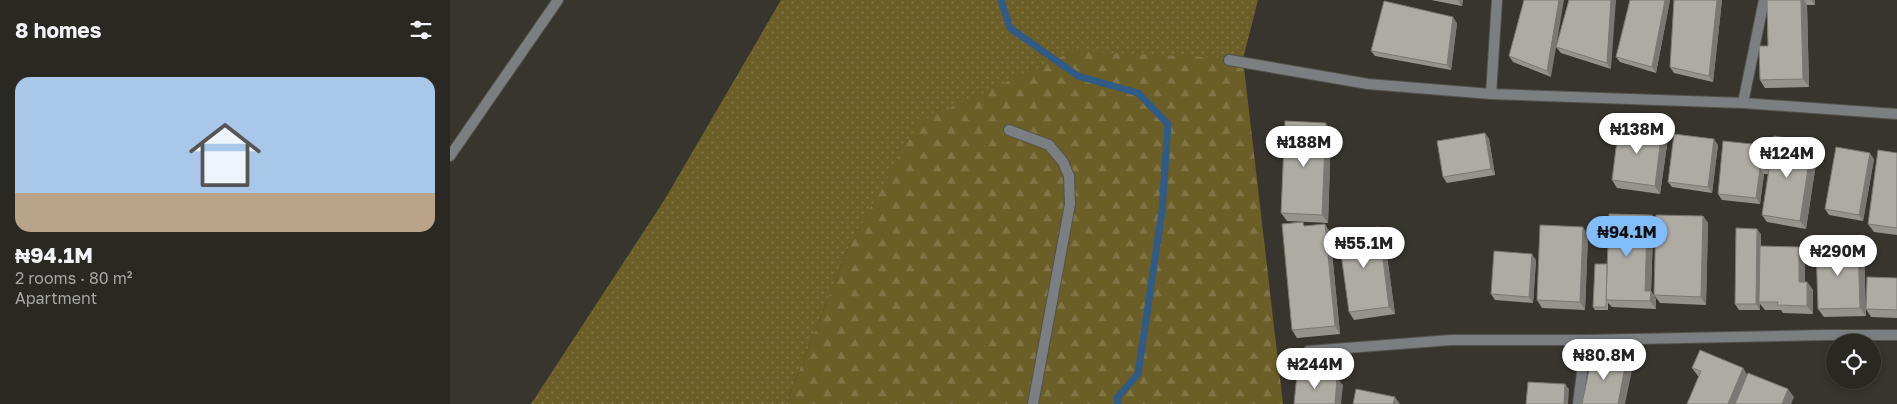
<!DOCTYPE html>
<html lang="en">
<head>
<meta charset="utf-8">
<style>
	:root { --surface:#292822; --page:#31302a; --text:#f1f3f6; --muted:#a5a6a5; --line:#454440; --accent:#81bdfa }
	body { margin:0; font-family:"Golos Text",sans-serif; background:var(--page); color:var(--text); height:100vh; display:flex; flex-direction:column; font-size:19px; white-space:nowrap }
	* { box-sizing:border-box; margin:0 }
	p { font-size:16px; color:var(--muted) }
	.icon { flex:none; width:28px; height:28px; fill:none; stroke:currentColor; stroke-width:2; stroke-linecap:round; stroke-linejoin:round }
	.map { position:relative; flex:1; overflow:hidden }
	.details { display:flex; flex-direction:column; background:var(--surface); width:450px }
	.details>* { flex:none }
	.controls { position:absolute; left:1376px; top:334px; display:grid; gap:10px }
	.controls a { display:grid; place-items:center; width:55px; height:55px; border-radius:50%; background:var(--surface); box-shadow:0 2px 8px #0003,0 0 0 1px var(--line); font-size:25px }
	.price { position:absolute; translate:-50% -42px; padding:0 11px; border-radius:18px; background:#fff; color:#222; font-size:16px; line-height:32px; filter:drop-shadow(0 1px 2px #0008) }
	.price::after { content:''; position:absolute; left:50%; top:30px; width:15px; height:11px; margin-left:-8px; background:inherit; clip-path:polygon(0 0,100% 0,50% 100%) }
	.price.active { background:var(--accent); color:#111 }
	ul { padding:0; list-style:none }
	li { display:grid; align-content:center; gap:10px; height:265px; padding:0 15px }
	li span { display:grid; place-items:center; height:155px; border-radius:15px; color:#555 }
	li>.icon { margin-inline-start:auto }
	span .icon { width:90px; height:90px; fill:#fffc; stroke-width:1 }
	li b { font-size:21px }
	h2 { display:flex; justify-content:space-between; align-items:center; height:60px; padding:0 15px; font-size:21px }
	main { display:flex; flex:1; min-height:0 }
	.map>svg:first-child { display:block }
	.grass { fill:url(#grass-dots) }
	.forest { fill:url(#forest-firs) }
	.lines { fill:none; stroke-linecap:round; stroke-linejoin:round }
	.stream { stroke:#305b86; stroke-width:7 }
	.lane-casing { stroke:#53514a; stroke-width:12 }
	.street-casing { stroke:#53514a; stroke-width:12 }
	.lane { stroke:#7c7f82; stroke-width:10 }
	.street { stroke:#7c7f82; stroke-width:10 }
	.wall { fill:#96938c }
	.shaded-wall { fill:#7a7872 }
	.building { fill:#aeaba3; stroke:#7a7872 }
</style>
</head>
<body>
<main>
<section class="details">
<h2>8 homes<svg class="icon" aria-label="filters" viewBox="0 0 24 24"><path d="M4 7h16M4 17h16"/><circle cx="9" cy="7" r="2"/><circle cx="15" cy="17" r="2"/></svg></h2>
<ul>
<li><span style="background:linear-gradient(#a9c7e8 75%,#b9a48a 0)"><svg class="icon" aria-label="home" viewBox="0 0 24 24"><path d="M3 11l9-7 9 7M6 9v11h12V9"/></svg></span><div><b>₦94.1M</b><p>2 rooms · 80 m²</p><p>Apartment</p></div></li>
</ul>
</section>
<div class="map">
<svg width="1447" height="404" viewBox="0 0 1447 404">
	<defs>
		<pattern id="grass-dots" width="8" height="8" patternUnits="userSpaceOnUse" patternTransform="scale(1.25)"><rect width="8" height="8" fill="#6c5e27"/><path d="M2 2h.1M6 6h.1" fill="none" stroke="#817546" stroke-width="1.8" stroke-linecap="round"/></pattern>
		<pattern id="forest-firs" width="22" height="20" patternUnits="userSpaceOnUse" patternTransform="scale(1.25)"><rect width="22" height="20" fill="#6c5e27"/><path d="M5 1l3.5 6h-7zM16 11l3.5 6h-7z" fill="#817546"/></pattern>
	</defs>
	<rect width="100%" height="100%" fill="#37352e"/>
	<path class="grass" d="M 331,0 L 808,0 L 793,59 L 400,244 L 336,404 L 81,404 L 215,199 Z"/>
	<path class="forest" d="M 624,51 L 793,59 L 833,404 L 336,404 L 400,244 L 469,122 Z"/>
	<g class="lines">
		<path class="stream" d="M 551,0 L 560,28 L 628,76 L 688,93 L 718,124 L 712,211 L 688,374 L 667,398 L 668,404"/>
		<g class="lane-casing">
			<path id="lane" d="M 559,130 L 599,145 L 613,162 L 619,176 L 620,204 L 583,404"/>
		</g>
		<g class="street-casing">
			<g id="street">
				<path d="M 779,60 L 918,84 L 1041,94 L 1293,103 L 1447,114"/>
				<path d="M 1041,94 L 1047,0"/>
				<path d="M 1293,103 L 1314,0"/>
				<path d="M 0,156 L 108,0"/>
				<path d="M 858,351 L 1001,340 L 1136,340 L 1375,335 L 1447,335"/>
				<path d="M 1128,404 L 1136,340"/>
			</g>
		</g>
		<use href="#lane" class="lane"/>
		<use href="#street" class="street"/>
	</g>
	<g class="wall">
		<path d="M 981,0 L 1013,0 L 1012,6 Z"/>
		<path d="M 1074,0 L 1101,77 L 1063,62 L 1059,56 Z"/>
		<path d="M 1119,0 L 1161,69 L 1111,53 L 1106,47 Z"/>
		<path d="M 1180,0 L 1220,0 L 1206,73 L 1170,62 L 1166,57 Z"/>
		<path d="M 1224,0 L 1272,0 L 1263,82 L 1224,73 L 1220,67 Z"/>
		<path d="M 1317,0 L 1365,0 L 1365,5 L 1357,5 L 1359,87 L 1315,88 L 1310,80 L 1318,46 Z"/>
		<path d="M 1007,23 L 1001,70 L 925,56 L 921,51 Z"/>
		<path d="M 881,130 L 878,223 L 837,221 L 831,213 Z"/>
		<path d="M 1035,133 L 1039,139 L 1045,175 L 997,183 L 993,177 Z"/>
		<path d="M 1218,138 L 1210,194 L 1167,188 L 1162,180 Z"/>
		<path d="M 1268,145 L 1262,193 L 1222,187 L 1218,182 Z"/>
		<path d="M 1368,150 L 1356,229 L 1317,222 L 1312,215 L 1318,174 L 1314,174 L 1310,204 L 1272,200 L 1268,194 L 1316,151 L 1316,152 L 1321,155 Z"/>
		<path d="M 1447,153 L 1447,235 L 1424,232 L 1418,224 Z"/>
		<path d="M 1424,159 L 1413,221 L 1379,215 L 1375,209 Z"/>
		<path d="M 1202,215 L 1206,221 L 1253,216 L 1258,223 L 1256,305 L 1210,303 L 1204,295 L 1206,234 L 1203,234 L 1201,291 L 1206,299 L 1206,309 L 1162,307 L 1158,303 L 1158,310 L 1145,310 L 1143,307 L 1157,264 Z"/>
		<path d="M 856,226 L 880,232 L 890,334 L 847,338 L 842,330 Z"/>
		<path d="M 929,227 L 934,234 L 945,314 L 904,320 L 899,312 Z"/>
		<path d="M 1311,234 L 1311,246 L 1355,254 L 1355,282 L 1357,282 L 1363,290 L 1363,314 L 1333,313 L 1331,310 L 1315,310 L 1310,304 L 1310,310 L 1289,310 L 1285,304 Z"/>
		<path d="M 1138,235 L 1135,310 L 1092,308 L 1087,300 Z"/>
		<path d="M 1408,246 L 1414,254 L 1416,316 L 1374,317 L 1368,309 Z"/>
		<path d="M 1086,260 L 1083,303 L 1045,300 L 1041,294 Z"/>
		<path d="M 1447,278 L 1447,318 L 1421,317 L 1416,309 Z"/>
		<path d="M 1242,368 L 1293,368 L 1297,375 L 1344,397 L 1249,376 L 1248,376 Z"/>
	</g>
	<g class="shaded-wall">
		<path d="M 1008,0 L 1013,0 L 1012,6 Z"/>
		<path d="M 1109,0 L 1114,0 L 1101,77 L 1097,71 Z"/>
		<path d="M 1161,0 L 1166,0 L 1161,69 L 1157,63 Z"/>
		<path d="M 1215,0 L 1220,0 L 1206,73 L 1202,67 Z"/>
		<path d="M 1267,0 L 1272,0 L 1263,82 L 1259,76 Z"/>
		<path d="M 1351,0 L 1354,0 L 1357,5 L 1359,87 L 1353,79 Z"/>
		<path d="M 1361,0 L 1365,0 L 1365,5 Z"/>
		<path d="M 1003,17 L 1007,23 L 1001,70 L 997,65 Z"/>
		<path d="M 876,123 L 881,130 L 878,223 L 872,215 Z"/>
		<path d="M 1212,130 L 1218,138 L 1210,194 L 1205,186 Z"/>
		<path d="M 1035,133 L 1039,139 L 1045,175 L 1041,169 Z"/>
		<path d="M 1264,139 L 1268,145 L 1262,193 L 1258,187 Z"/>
		<path d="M 1362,142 L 1368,150 L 1356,229 L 1350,221 Z"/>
		<path d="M 1312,145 L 1316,151 L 1315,157 L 1311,151 Z"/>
		<path d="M 1319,153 L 1323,158 L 1322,175 L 1317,169 Z"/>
		<path d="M 1420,153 L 1424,159 L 1413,221 L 1409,215 Z"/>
		<path d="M 1310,168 L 1314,174 L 1310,204 L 1306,198 Z"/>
		<path d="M 1202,215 L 1207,223 L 1207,234 L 1202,226 Z"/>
		<path d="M 1253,216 L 1258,223 L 1256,305 L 1251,297 Z"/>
		<path d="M 875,224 L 880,232 L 890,334 L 885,326 Z"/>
		<path d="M 1197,226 L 1203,234 L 1201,291 L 1206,299 L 1206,309 L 1200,301 L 1195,291 Z"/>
		<path d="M 929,227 L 934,234 L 945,314 L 939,307 Z"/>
		<path d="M 1133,227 L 1138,235 L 1135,310 L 1130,302 Z"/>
		<path d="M 1307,229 L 1311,234 L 1310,302 L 1309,302 L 1310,304 L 1310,310 L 1306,304 Z"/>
		<path d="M 1408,246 L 1414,254 L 1416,316 L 1410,308 Z"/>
		<path d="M 1349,247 L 1355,254 L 1355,290 L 1349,282 Z"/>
		<path d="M 1082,254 L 1086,260 L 1083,303 L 1079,297 Z"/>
		<path d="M 1357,282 L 1363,290 L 1363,314 L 1357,306 Z"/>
		<path d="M 1176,362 L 1182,370 L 1175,404 L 1168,404 Z"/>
		<path d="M 1293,368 L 1298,376 L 1287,404 L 1278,404 Z"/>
		<path d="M 887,378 L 893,385 L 891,404 L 885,404 Z"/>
		<path d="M 1115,384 L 1119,389 L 1118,404 L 1114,404 Z"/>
		<path d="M 1338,389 L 1344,397 L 1341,404 L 1332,404 Z"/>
		<path d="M 945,397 L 950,404 L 943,404 Z"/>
	</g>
	<g class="building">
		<path d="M 1074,0 L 1109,0 L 1097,71 L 1059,56 Z"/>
		<path d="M 1119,0 L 1161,0 L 1157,63 L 1106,47 Z"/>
		<path d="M 1180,0 L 1215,0 L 1202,67 L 1166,57 Z"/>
		<path d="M 1224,0 L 1267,0 L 1259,76 L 1220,67 Z"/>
		<path d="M 1317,0 L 1351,0 L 1353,79 L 1310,80 L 1309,46 L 1318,46 Z"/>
		<path d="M 934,1 L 1003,17 L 997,65 L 921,51 Z"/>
		<path d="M 835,121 L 876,123 L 872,215 L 831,213 Z"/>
		<path d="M 1169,124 L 1212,130 L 1205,186 L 1162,180 Z"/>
		<path d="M 1035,133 L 1041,169 L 993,177 L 987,141 Z"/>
		<path d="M 1224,134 L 1264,139 L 1258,187 L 1218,182 Z"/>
		<path d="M 1324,136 L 1362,142 L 1350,221 L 1312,215 Z"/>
		<path d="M 1273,141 L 1312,145 L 1311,151 L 1319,153 L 1317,169 L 1310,168 L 1306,198 L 1268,194 Z"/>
		<path d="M 1386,147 L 1420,153 L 1409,215 L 1375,209 Z"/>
		<path d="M 1428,150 L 1447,153 L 1447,228 L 1418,224 Z"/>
		<path d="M 1159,214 L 1202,215 L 1202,226 L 1197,226 L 1195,291 L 1201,291 L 1200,301 L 1156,300 Z"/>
		<path d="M 1206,215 L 1253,216 L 1251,297 L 1204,295 Z"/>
		<path d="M 853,222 L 854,226 L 875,224 L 885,326 L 842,330 L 832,224 Z"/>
		<path d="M 1090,225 L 1133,227 L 1130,302 L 1087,300 Z"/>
		<path d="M 929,227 L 939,307 L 899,312 L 888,232 Z"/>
		<path d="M 1286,228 L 1307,229 L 1306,304 L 1285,304 Z"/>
		<path d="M 1310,246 L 1349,247 L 1349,282 L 1357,282 L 1357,306 L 1327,305 L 1328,302 L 1309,302 Z"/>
		<path d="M 1408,246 L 1410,308 L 1368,309 L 1366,247 Z"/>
		<path d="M 1044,251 L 1082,254 L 1079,297 L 1041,294 Z"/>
		<path d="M 1145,264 L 1157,264 L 1156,307 L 1143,307 Z"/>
		<path d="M 1417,277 L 1447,278 L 1447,310 L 1416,309 Z"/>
		<path d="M 1250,350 L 1293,368 L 1278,404 L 1237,404 L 1251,371 L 1242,368 Z"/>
		<path d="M 1142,355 L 1176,362 L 1168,404 L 1132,404 Z"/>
		<path d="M 1298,373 L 1338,389 L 1332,404 L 1285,404 Z"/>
		<path d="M 847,374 L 887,378 L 885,404 L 844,404 Z"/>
		<path d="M 1078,382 L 1115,384 L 1114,404 L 1076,404 Z"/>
		<path d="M 906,389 L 945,397 L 943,404 L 903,404 Z"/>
	</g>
</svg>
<div class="controls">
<a><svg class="icon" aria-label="locate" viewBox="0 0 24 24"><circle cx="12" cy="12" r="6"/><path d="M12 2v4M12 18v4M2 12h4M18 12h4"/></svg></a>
</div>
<b class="price" style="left:1187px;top:155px">₦138M</b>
<b class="price" style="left:854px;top:168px">₦188M</b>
<b class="price" style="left:1337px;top:179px">₦124M</b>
<b class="price active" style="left:1177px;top:258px">₦94.1M</b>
<b class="price" style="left:914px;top:269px">₦55.1M</b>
<b class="price" style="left:1388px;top:277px">₦290M</b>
<b class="price" style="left:1154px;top:381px">₦80.8M</b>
<b class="price" style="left:865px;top:390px">₦244M</b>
</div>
</main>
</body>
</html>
